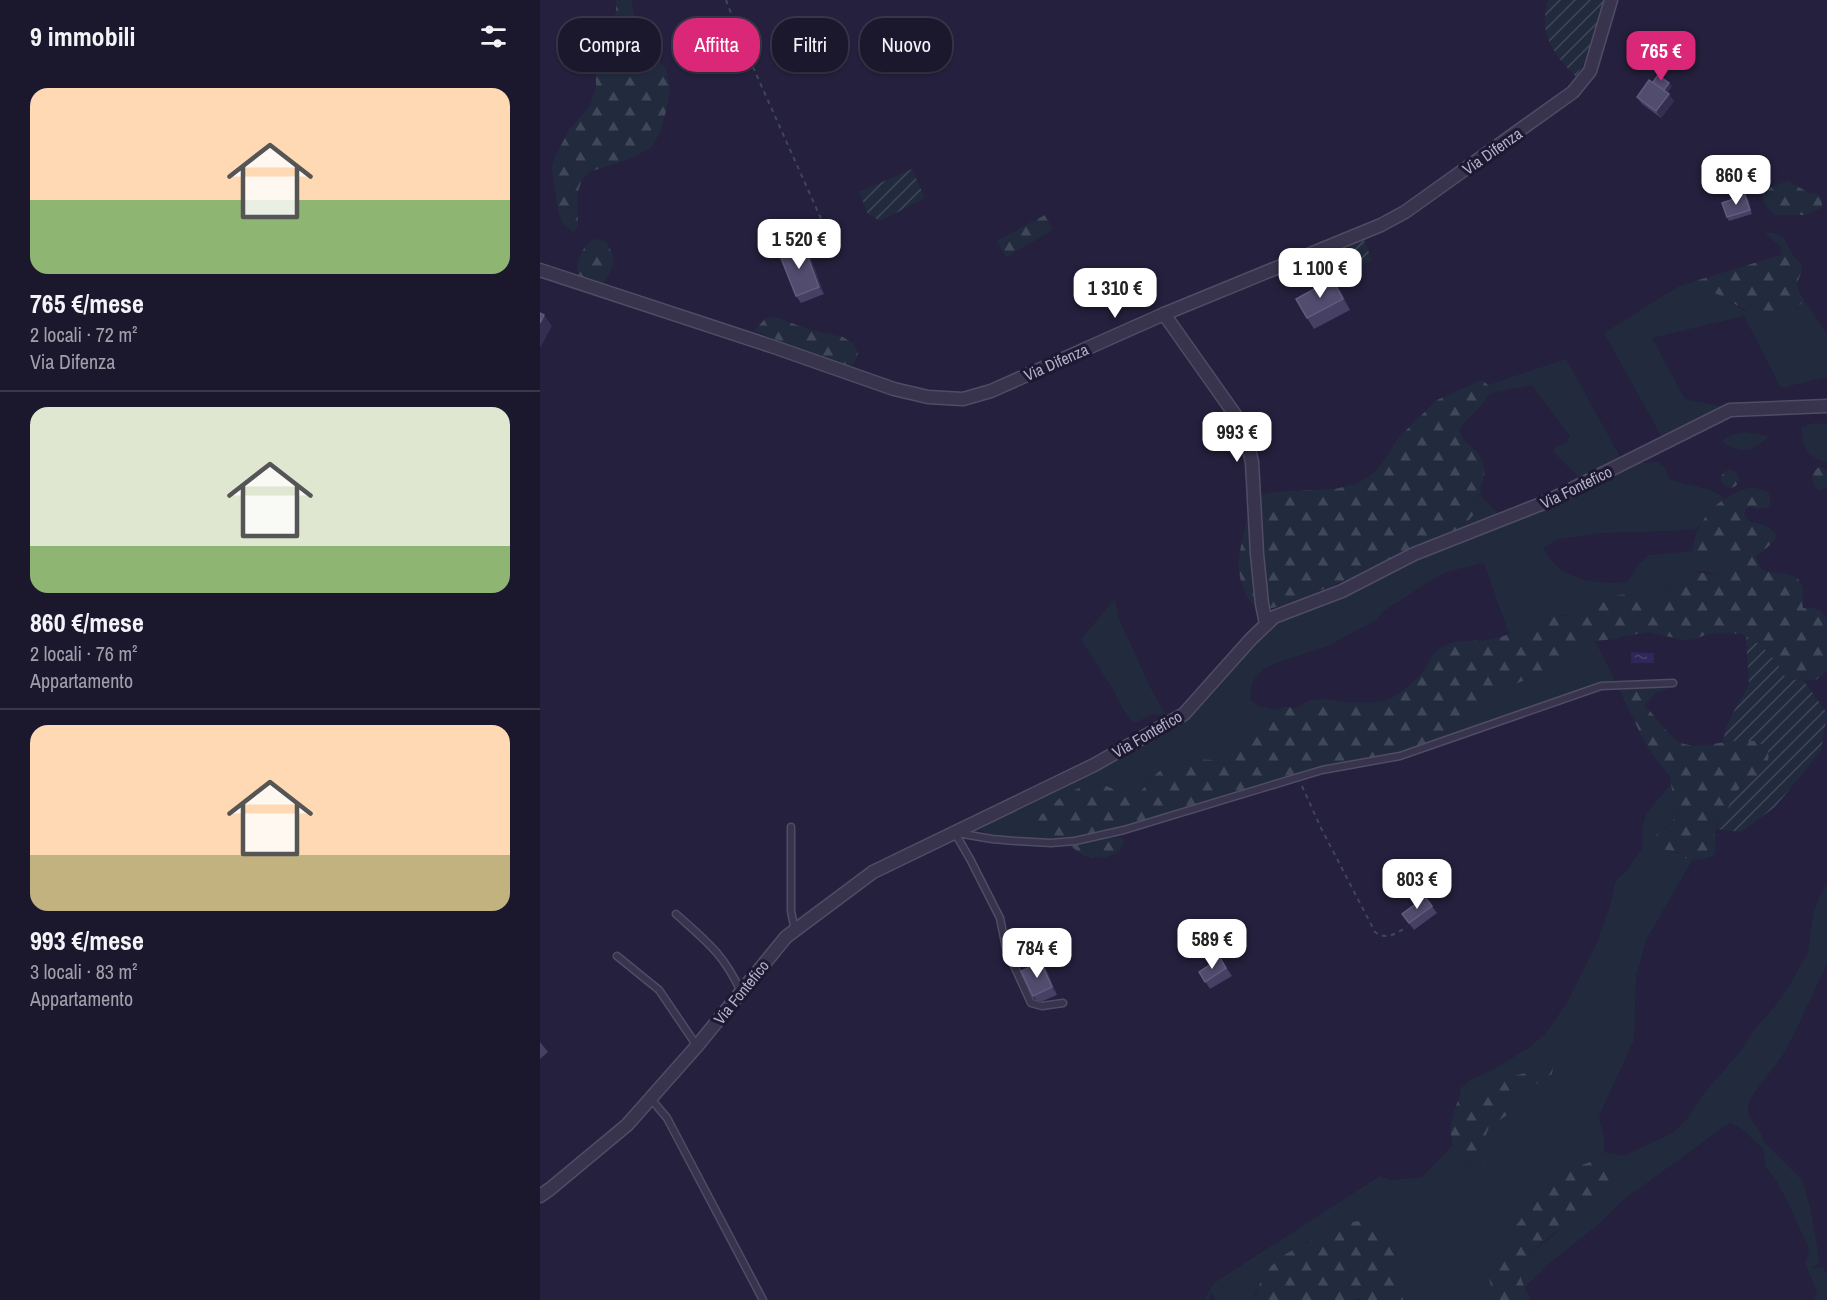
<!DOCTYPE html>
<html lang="it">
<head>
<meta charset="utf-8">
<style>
	:root { --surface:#1b182e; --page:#28253a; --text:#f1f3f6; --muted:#a0a0aa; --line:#39374a; --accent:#db2777 }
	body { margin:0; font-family:"Archivo Narrow",sans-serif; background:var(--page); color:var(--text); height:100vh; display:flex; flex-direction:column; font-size:22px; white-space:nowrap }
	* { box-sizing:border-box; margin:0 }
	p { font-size:20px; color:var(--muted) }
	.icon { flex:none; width:33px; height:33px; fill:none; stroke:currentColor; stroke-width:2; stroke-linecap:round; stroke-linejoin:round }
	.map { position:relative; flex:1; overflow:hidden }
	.drawer { display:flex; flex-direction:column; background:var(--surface); width:540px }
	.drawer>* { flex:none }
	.hud { position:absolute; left:18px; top:18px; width:570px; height:54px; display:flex; gap:12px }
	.price { position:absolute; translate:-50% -51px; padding:0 14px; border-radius:12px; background:#fff; color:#222; font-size:20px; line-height:39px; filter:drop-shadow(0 2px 3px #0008) }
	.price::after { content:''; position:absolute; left:50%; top:36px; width:18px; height:14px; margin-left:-9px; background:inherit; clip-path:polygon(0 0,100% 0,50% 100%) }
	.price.active { background:var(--accent); color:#fff }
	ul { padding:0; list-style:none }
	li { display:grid; align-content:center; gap:12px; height:318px; padding:0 30px }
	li+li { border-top:2px solid var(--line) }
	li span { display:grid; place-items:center; height:186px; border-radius:18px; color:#555 }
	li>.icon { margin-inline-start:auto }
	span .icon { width:108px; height:108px; fill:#fffc; stroke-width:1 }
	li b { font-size:26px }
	h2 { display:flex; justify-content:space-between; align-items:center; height:72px; padding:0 30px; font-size:26px }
	.tag { padding:0 21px; border-radius:24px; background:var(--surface); box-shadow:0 2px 4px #0004,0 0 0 2px var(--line); font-size:21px; line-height:54px }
	.tag.active { background:var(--accent); color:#fff }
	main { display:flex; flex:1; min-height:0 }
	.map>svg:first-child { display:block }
	.grass { fill:#222b3e }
	.forest { fill:url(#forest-firs) }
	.garden { fill:url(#garden-furrows) }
	.water { fill:url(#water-ripples) }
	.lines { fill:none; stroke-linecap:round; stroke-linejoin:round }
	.lane-casing { stroke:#504c65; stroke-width:9 }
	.street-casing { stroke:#504c65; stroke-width:15 }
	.path { stroke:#3d4758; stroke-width:2; stroke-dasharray:4.5 4.5; stroke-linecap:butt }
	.lane { stroke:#38344d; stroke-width:6 }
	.street { stroke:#38344d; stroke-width:12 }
	.wall { fill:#464164 }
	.shaded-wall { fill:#342f50 }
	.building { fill:#524d6f; stroke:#615c7d; stroke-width:1.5 }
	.labels { text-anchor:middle; stroke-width:6; stroke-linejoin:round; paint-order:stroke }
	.street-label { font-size:16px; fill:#b4afc9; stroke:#1d1932 }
</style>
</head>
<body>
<main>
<section class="drawer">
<h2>9 immobili<svg class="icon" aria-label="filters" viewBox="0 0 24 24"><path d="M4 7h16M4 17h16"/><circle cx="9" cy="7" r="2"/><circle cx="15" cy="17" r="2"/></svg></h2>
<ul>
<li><span style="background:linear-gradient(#ffd9b3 60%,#8fb573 0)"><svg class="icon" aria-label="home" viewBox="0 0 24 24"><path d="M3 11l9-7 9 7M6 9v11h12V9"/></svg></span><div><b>765 €/mese</b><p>2 locali · 72 m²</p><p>Via Difenza</p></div></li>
<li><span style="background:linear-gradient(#dfe7d0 75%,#8fb573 0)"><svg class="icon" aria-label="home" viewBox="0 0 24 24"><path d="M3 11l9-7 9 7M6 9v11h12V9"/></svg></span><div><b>860 €/mese</b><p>2 locali · 76 m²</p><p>Appartamento</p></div></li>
<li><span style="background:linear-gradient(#ffd9b3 70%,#c2b280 0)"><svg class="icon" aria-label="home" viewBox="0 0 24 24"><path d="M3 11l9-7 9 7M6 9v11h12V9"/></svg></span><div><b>993 €/mese</b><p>3 locali · 83 m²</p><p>Appartamento</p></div></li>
</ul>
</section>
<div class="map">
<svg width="1287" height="1300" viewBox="0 0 1287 1300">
	<defs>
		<pattern id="forest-firs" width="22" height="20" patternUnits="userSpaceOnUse" patternTransform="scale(1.5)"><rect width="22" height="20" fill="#222b3e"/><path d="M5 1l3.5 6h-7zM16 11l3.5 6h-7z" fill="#404759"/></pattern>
		<pattern id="garden-furrows" width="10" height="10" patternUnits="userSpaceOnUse" patternTransform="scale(1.5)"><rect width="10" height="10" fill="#222b3e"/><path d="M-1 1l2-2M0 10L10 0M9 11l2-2" fill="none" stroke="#404759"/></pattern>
		<pattern id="water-ripples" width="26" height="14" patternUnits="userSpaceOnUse" patternTransform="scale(1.5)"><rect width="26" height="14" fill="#2f2759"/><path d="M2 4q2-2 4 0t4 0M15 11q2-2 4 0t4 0" fill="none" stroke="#4b4470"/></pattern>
	</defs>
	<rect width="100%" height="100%" fill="#24203d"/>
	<g class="grass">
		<path d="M 1152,282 L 1157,286 L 1180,295 L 1204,311 L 1257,309 L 1264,300 L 1287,334 L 1287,377 L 1241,388 L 1204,316 L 1112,338 L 1145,399 L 1186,407 L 1124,441 L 1064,333 L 1139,286 Z"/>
		<path d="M 1026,359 L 1083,462 L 1007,498 L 1013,491 L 1038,476 L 1014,453 L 1015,447 L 1026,443 L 1030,436 L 992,385 L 950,393 L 948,385 Z"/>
		<path d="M 1274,423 L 1287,424 L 1287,462 C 1266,457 1263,447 1261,427 Z"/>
		<path d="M 1206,432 L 1229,436 C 1212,452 1203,456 1182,441 L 1191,435 Z"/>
		<path d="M 1117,462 L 1124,466 L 1130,480 L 1171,490 L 1184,498 L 1166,516 L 1157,529 L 1133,531 L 1062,533 L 1019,539 L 1003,548 C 1019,580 1054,585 1087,582 L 1093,574 L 1097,566 L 1109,555 L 1152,551 L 1159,556 L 1177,551 L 1190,554 L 1193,562 C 1185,585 1175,570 1160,571 C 1153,572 1138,581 1132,584 L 1128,593 L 1124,596 L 1114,597 L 1086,594 L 1075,596 L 1057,606 L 1041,611 L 1036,615 L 1004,616 L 998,621 L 969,634 L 944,563 L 909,571 L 898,576 L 845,610 L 836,620 L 824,627 L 809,634 L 789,646 L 742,661 L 723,669 L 713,681 L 710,691 L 711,700 L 719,706 L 735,710 L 723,729 L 715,734 L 706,746 L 696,754 L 674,760 L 654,759 L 635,763 L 613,777 L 601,791 L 594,793 L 579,791 L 561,784 L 551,785 L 539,788 L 521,797 L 495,831 L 500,839 C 481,838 457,840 441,830 L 440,824 L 568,762 L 639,726 L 662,706 L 736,621 L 885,552 L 969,523 L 1064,482 L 1100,463 Z"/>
		<path d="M 940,495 L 962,517 L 919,531 L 936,512 Z"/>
		<path d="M 575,599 L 579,619 L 610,687 L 627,717 L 614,714 L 594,723 L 582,708 L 574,691 L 541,639 Z"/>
		<path d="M 1055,641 L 1075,680 L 1034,693 L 894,741 L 908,730 L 925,722 L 937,708 L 953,697 L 980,682 L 1021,666 L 1043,648 Z"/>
		<path d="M 1131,784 C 1133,806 1143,822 1118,832 L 1130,851 C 1139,852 1144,857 1153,859 L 1106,940 L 1096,976 L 1094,1040 L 1059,1116 L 1064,1138 L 1064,1152 L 1083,1156 L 1133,1133 L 1147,1119 L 1164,1093 L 1199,1053 L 1216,1028 L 1236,1005 L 1252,981 L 1268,952 L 1274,911 L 1279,897 L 1287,883 L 1287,964 L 1256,1030 L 1243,1055 L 1212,1096 L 1208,1106 L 1209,1116 L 1222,1135 L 1223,1141 L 1263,1181 L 1271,1211 L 1279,1257 L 1279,1264 L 1271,1268 L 1283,1267 L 1287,1274 L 1287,1300 L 1274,1300 L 1277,1292 L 1265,1263 C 1270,1252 1270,1246 1263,1236 L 1246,1198 L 1235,1179 L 1225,1166 L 1224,1150 L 1203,1130 L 1191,1123 L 1179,1130 L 1081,1202 L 1058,1225 L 1012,1261 L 984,1288 L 981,1275 L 982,1265 L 990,1255 L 1027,1223 L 1049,1211 L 1068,1190 L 1072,1182 L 1068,1173 L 1064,1152 L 1050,1162 L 1030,1169 L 989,1203 L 981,1219 L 972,1231 L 967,1247 L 959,1257 L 946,1265 L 953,1295 L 956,1300 L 863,1300 L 856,1257 L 858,1235 L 817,1221 L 795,1227 L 762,1245 L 716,1291 L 714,1300 L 676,1300 L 671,1292 L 669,1300 L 664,1300 L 674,1283 L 840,1176 L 851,1180 L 882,1177 L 913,1145 L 920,1147 L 932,1164 L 945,1162 L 944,1140 L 949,1126 C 962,1120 972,1109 975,1094 L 1000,1082 L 1012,1074 L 999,1064 L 985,1073 L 962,1079 L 933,1096 L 925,1099 L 919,1098 L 921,1088 L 930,1080 L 954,1069 L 990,1047 L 1005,1034 L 1027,1003 L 1057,943 L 1070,906 L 1076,880 L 1086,872 L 1103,847 L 1103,825 L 1106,814 Z"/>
	</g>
	<g class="forest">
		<path d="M 76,0 L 91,0 L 95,17 L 102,37 L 114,56 L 126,68 L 130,90 L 127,108 L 120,132 L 111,148 L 87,160 L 49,172 L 42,179 L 37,195 L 38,227 L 33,232 L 23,224 L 18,210 L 12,168 L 14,159 L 29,130 L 50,106 L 56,87 L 56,68 L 60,50 L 71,33 L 76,11 Z"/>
		<path d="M 1248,181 L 1269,193 L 1278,194 L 1282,199 L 1282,207 L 1267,215 L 1235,215 L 1227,207 L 1222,198 L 1224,192 L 1232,187 Z"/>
		<path d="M 505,215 L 513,230 L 466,257 L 457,241 Z"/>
		<path d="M 1225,233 L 1234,233 L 1243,237 L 1254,257 L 1260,262 L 1262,269 L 1257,284 L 1260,295 L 1264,300 C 1238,334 1210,313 1181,296 C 1172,291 1160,290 1152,282 L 1241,255 L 1241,247 Z"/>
		<path d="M 54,239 L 65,241 C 79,260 73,270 60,287 L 39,280 C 35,264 40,248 54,239 Z"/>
		<path d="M 235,317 L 271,330 L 303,337 L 314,344 L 318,353 L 316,360 L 313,364 L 307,367 L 214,331 L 225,319 Z"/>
		<path d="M 942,380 L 948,385 L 950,393 C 942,408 928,416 919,430 L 924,441 L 939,454 L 945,470 L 936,512 L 919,531 L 754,602 C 744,605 729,611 718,607 C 703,601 697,571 699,557 C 702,537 708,518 711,498 L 734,492 L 795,489 L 816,484 L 833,474 L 846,458 L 858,438 L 897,400 Z"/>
		<path d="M 1280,467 L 1287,470 L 1287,488 L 1279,491 C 1271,485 1269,471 1280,467 Z"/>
		<circle cx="1190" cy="479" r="9"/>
		<path d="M 1212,487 L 1228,492 C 1236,510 1223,510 1209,507 L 1205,510 L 1204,515 L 1211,523 C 1223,524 1229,525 1236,535 C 1233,547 1223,548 1216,557 C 1217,560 1217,563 1219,566 C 1228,579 1260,566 1263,589 C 1264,595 1261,601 1263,608 L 1274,608 L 1281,611 L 1287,619 L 1287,671 L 1276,680 L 1246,679 L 1241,668 L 1231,656 L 1210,638 L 1201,634 L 1186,633 L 1165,635 L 1155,639 L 1143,640 L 1109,632 L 1085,636 L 1076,639 L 1055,641 L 1043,648 L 1021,666 L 980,682 L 953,697 L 937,708 L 925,722 L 908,730 L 894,741 L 866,752 L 780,769 L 667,804 L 537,840 L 500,839 L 495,832 L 497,823 L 501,815 L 521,797 L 539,788 L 551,785 L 561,784 L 579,791 L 594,793 L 601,791 L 618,772 L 635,763 L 654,759 L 674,760 L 696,754 L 706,746 L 715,734 L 723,729 L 735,710 L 745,707 L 757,708 C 774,695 785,700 804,702 C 816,703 839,703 849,699 C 858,696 879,678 884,670 C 891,660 891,653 904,646 C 919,638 936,643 953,639 C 971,635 987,625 1002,617 C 1009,614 1025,617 1034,615 C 1040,613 1036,613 1041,611 C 1047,608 1053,608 1059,605 C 1064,602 1069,598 1075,596 C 1090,591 1112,600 1124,595 C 1131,592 1132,580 1142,575 C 1162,565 1184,587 1193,562 L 1190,554 L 1177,551 L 1159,556 L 1152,551 C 1157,517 1179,496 1212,487 Z"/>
		<path d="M 1129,685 L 1129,688 L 1116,693 L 1104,705 C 1115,715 1125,732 1136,740 C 1159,755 1190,735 1215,741 C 1219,742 1223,746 1227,748 C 1229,754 1231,761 1227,766 C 1221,775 1209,780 1201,787 C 1193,795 1192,803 1187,811 C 1183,817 1179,821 1176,827 C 1173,837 1177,846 1175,855 L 1159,860 L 1145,858 L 1139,852 L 1121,849 L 1113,842 L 1118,832 L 1127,828 L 1133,822 L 1135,810 L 1131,784 L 1129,775 L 1113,755 L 1103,739 L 1078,687 Z"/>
		<path d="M 580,837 L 584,842 C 579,858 558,861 543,855 C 538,852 533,847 527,844 Z"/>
		<path d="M 999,1064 L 1007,1065 L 1013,1068 L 1012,1074 L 1000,1082 L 975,1094 L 970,1113 L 949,1127 L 944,1140 L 945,1162 L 941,1167 C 926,1163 927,1150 913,1145 C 908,1129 913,1113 919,1098 L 925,1099 L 933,1096 L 962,1079 L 985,1073 Z"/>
		<path d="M 1064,1152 L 1068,1173 L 1072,1182 C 1068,1193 1058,1204 1049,1211 C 1042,1216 1034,1218 1028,1223 C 1014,1232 981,1257 981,1274 C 981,1284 988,1292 990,1300 L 956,1300 L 953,1295 L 946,1265 L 959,1257 L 967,1247 L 972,1231 L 981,1219 L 989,1203 L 999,1187 L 1030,1169 L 1050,1162 Z"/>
		<path d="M 817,1221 L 837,1227 L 858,1235 L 856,1257 L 863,1300 L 821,1300 L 819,1298 L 816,1300 L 714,1300 L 724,1272 L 744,1255 L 795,1227 Z"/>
	</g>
	<g class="garden">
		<path d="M 1008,0 L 1067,0 L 1043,64 L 1036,77 C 1013,54 998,34 1008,0 Z"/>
		<path d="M 372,169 L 385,198 L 340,221 L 328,214 L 319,192 Z"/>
		<path d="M 824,240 L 832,260 L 807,272 L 798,251 Z"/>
		<path d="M 1206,636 C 1222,644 1239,662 1246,679 L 1263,680 L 1287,713 L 1287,716 L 1281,751 L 1235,807 L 1201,832 L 1176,829 C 1179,822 1185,815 1188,808 C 1190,804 1191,799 1194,795 C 1207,776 1235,776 1227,748 L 1216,741 L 1183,741 L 1186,728 L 1195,709 L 1209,685 Z"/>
	</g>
	<path class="water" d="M 1091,652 L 1114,653 L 1114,663 L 1091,663 Z"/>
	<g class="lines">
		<g class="lane-casing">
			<g id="lane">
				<path d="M 251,827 L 251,911 L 255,930"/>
				<path d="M 415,833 L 430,859 L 460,918 L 466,948 L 491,1003 L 502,1006 L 523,1003"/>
				<path d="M 417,833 L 452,839 L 475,841 L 511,843 L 535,841 L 584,830 L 782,770 L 860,756 L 1061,686 L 1133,683"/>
				<path d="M 136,914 C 166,941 184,954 201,992"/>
				<path d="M 77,956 L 119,990 L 157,1046"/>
				<path d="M 111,1099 L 127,1118 L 223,1300"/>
			</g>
		</g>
		<g class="street-casing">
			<g id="street">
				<path d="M 0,270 L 234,347 L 354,389 L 388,397 L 423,399 L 451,391 L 624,314 L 841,225 L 865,212 L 1033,92 L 1050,71 L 1071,0"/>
				<path d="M 624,314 L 696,416 L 706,437 L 712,462 L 717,554 L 722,604 L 726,624"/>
				<path d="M 0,1196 L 10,1189 L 87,1125 L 157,1046 L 246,937 L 333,872 L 554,765 L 644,714 L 711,639 L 734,617 L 802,591 L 874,554 L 1006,502 L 1190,410 L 1287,406"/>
			</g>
		</g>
		<g class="path">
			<path d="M 186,0 L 204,47 L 295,250"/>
			<path d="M 762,786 L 781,828 L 835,932 C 847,941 856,933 867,927"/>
		</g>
		<use href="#lane" class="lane"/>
		<use href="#street" class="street"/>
	</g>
	<g class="wall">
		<path d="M 1113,82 L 1132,86 L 1127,93 L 1134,101 L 1121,118 L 1102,104 L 1097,97 Z"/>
		<path d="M 1205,195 L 1208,199 L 1212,214 L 1189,221 L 1187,217 Z"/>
		<path d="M 263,244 L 268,251 L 284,294 L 261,303 L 256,296 Z"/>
		<path d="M 792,279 L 800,290 L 810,310 L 774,329 L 767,318 Z"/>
		<path d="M 885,897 L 897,913 L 874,930 L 862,914 Z"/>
		<path d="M 680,958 L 692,976 L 670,989 L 659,972 Z"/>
		<path d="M 501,962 L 506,969 L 517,995 L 498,1003 L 493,996 Z"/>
		<path d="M 0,1042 L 8,1052 L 0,1059 Z"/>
	</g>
	<g class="shaded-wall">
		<path d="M 1129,83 L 1132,86 L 1125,95 L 1123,91 Z"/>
		<path d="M 1129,94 L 1134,101 L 1121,118 L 1116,111 Z"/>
		<path d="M 1205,195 L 1208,199 L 1212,214 L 1210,210 Z"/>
		<path d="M 263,244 L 268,251 L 284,294 L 279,287 Z"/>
		<path d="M 792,279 L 800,290 L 810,310 L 803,299 Z"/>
		<path d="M 4,315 L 12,326 L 0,348 L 0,323 Z"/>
		<path d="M 501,962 L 506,969 L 517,995 L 512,987 Z"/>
	</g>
	<g class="building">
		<path d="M 1118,75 L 1129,83 L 1124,90 L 1113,82 Z"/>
		<path d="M 1109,80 L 1129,94 L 1116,111 L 1097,97 Z"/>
		<path d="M 1205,195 L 1210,210 L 1187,217 L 1182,203 Z"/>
		<path d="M 263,244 L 279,287 L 256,296 L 239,253 Z"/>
		<path d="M 792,279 L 803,299 L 767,318 L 756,299 Z"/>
		<path d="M 0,313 L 4,315 L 0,323 Z"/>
		<path d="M 885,897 L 892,906 L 869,923 L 862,914 Z"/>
		<path d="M 680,958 L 686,968 L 665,982 L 659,972 Z"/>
		<path d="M 501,962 L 512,987 L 493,996 L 481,971 Z"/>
	</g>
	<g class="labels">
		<g class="street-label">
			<text transform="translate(952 151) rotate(-35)" y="6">Via Difenza</text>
			<text transform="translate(516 362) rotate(-24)" y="6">Via Difenza</text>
			<text transform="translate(1036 487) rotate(-26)" y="6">Via Fontefico</text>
			<text transform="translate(607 734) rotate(-30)" y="6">Via Fontefico</text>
			<text transform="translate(201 992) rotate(-51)" y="6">Via Fontefico</text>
		</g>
	</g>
</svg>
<b class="price active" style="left:1121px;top:82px">765 €</b>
<b class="price" style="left:1196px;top:206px">860 €</b>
<b class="price" style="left:259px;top:270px">1 520 €</b>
<b class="price" style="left:780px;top:299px">1 100 €</b>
<b class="price" style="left:575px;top:319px">1 310 €</b>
<b class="price" style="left:697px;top:463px">993 €</b>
<b class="price" style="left:877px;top:910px">803 €</b>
<b class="price" style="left:672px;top:970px">589 €</b>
<b class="price" style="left:497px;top:979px">784 €</b>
<div class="hud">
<a class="tag">Compra</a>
<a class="tag active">Affitta</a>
<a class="tag">Filtri</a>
<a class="tag">Nuovo</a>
</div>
</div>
</main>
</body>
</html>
